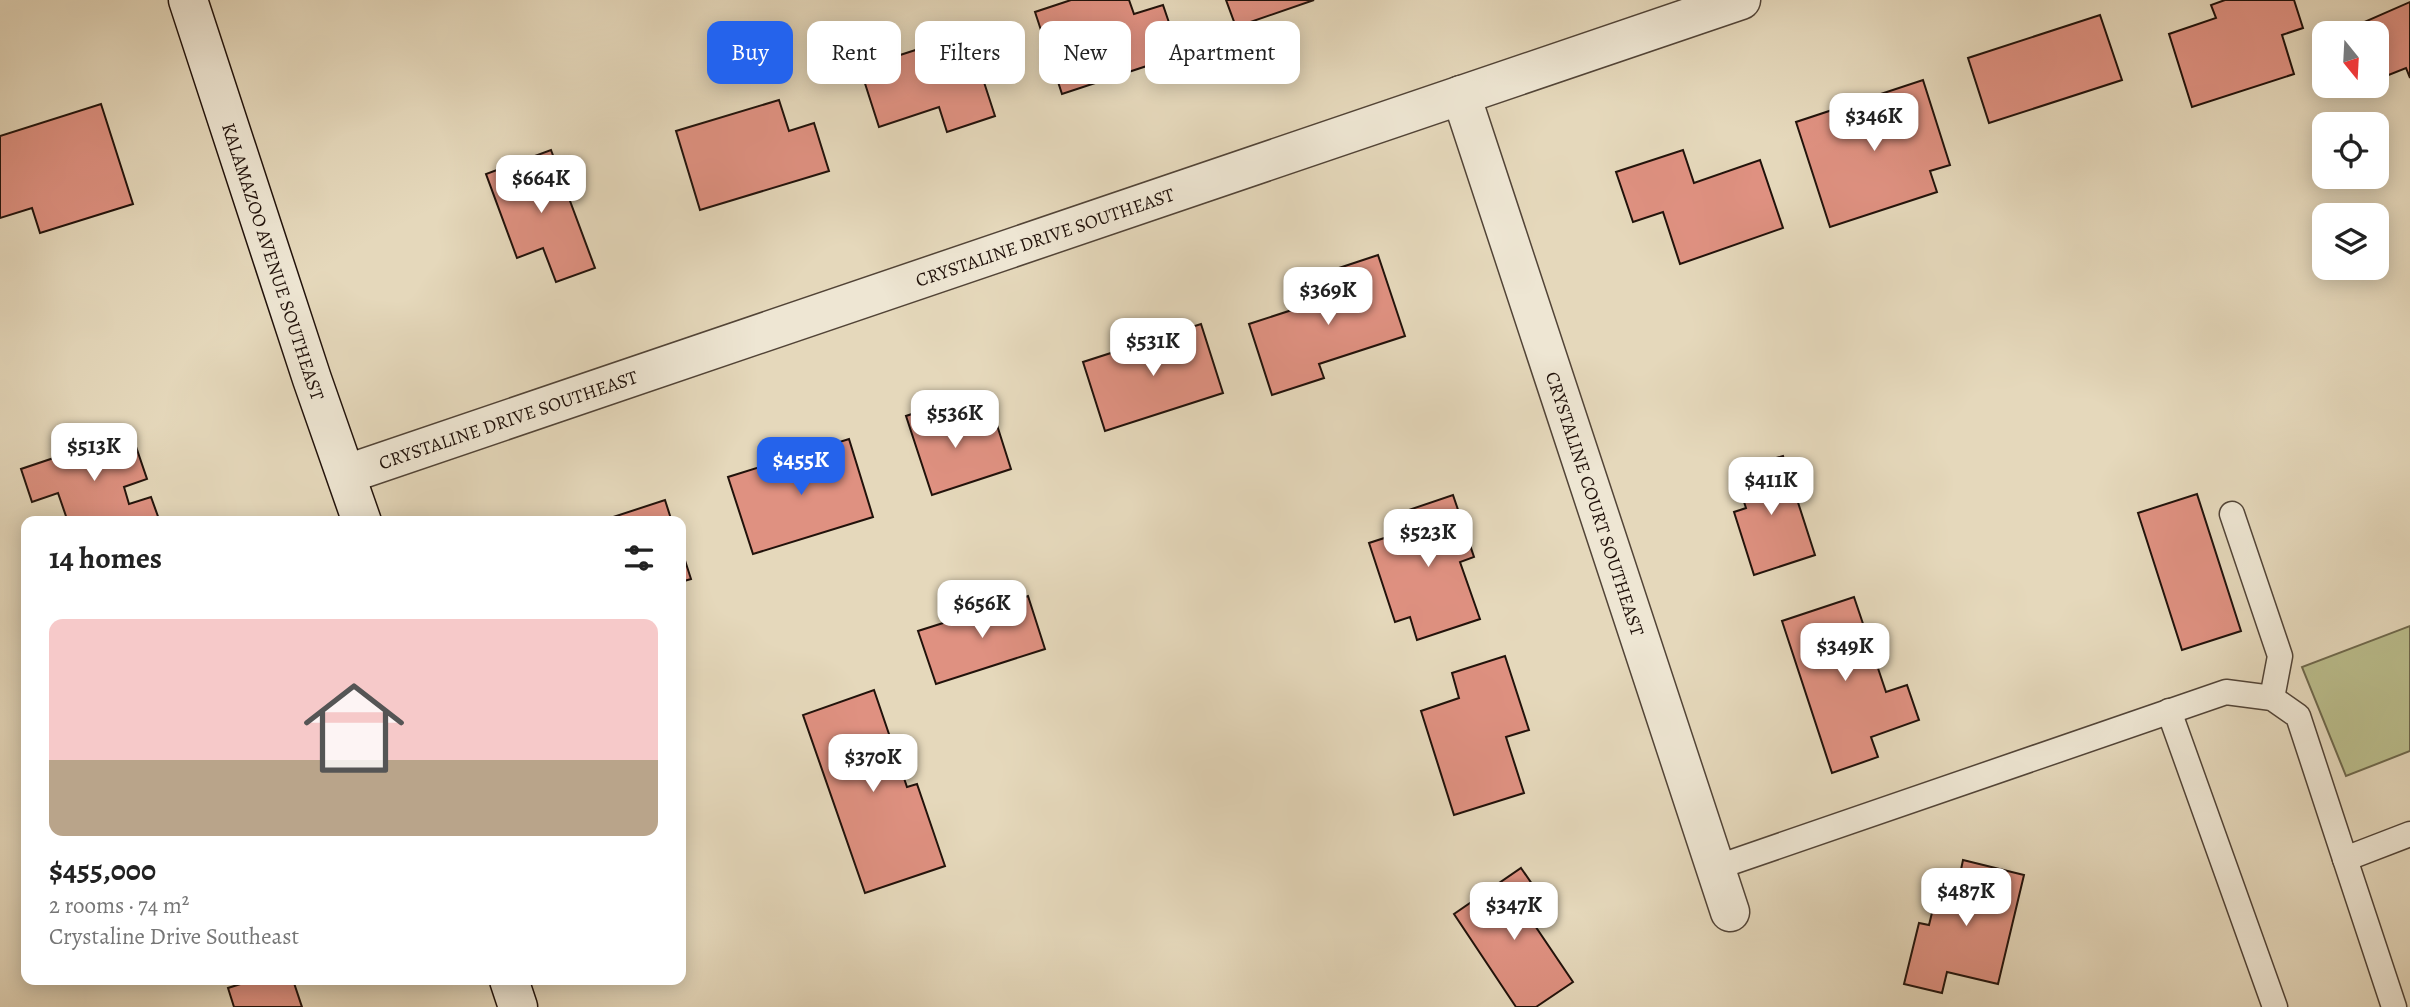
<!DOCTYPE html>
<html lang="en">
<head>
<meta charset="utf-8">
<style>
	:root { --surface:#fff; --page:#f6f6f6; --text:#222; --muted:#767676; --accent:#2563eb }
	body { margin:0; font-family:Alegreya,serif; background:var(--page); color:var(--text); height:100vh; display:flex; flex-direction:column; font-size:26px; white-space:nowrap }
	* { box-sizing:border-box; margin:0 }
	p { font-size:23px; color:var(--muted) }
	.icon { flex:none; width:38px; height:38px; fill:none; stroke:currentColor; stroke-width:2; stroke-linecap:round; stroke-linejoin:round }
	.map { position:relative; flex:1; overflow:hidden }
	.side { position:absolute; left:21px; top:516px; width:665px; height:469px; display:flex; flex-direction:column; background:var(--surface); border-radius:14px; box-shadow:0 4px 18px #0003 }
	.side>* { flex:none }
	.top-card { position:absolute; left:707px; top:21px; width:665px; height:63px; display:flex; gap:14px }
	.needle { width:46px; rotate:162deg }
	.buttons { position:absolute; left:2312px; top:21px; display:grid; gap:14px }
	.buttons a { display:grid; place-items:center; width:77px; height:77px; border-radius:14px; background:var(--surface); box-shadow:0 4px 18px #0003; font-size:35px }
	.price { position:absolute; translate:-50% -60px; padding:0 16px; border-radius:14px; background:#fff; color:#222; font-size:23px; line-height:46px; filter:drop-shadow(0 2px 4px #0008) }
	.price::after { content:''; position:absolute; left:50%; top:42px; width:21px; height:16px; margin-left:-10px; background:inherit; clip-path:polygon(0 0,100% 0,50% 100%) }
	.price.selected { background:var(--accent); color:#fff }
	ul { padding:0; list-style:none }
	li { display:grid; align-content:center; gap:14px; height:371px; padding:0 28px }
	li span { display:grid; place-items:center; height:217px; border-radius:14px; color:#555 }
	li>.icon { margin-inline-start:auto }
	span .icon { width:126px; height:126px; fill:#fffc; stroke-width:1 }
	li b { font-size:30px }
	h2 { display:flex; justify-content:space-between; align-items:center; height:84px; padding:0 28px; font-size:30px }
	.tag { padding:0 24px; border-radius:14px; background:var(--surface); box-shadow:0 4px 18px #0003; font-size:24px; line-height:63px }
	.tag.selected { background:var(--accent); color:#fff }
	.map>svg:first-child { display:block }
	.green { fill:#babd8c; stroke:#6e684c; stroke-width:2 }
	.building { fill:#df9181; stroke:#21120b; stroke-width:2 }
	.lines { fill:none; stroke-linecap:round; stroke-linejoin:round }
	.lane-casing { stroke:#524437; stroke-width:27 }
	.street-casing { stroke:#524437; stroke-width:41 }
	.secondary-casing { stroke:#21120b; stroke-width:41 }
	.lane { stroke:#eee6d3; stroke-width:24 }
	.street { stroke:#eee6d3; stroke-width:38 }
	.secondary { stroke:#eee6d3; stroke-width:38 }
	.labels { text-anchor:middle; stroke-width:7; stroke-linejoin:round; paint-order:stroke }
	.street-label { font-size:19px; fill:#21120b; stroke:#eee6d3 }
</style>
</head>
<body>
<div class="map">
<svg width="2410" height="1007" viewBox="0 0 2410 1007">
	<rect width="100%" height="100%" fill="#e5d8bb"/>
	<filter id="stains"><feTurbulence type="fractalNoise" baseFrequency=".00286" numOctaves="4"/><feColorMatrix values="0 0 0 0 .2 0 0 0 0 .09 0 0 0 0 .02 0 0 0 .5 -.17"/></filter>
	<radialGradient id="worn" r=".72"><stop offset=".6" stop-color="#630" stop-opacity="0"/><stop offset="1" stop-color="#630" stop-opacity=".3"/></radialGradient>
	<path class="green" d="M 2410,626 L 2410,751 L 2346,776 L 2302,667 Z"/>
	<g class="building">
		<path d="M 1071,0 L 1129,0 L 1134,14 L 1163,5 L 1180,55 L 1062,94 L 1035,12 Z"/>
		<path d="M 1226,0 L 1314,0 L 1236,27 Z"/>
		<path d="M 2225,0 L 2294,0 L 2303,28 L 2282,35 L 2294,74 L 2192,107 L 2169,34 L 2216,18 L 2211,5 Z"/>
		<path d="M 2410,2 L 2410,78 L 2406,68 L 2376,80 L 2376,33 L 2347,33 L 2346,30 Z"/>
		<path d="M 2100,15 L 2122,80 L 1989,123 L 1968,58 Z"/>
		<path d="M 968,33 L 995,116 L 947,132 L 939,107 L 879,127 L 860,68 Z"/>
		<path d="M 1923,80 L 1950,165 L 1930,171 L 1937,192 L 1830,227 L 1796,122 Z"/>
		<path d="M 779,100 L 789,131 L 814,123 L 829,171 L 700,210 L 676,131 Z"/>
		<path d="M 101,104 L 133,204 L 40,233 L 32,208 L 0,218 L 0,136 Z"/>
		<path d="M 551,150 L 595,268 L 556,282 L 543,248 L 517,258 L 486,174 Z"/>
		<path d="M 1683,150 L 1694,183 L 1760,160 L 1783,228 L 1680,264 L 1663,212 L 1633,222 L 1616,172 Z"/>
		<path d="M 1378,255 L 1405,336 L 1319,364 L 1324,378 L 1272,395 L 1249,324 L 1338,295 L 1330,271 Z"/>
		<path d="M 1201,324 L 1223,393 L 1105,431 L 1083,362 Z"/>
		<path d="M 948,402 L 958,434 L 996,422 L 1011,469 L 932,495 L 906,416 Z"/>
		<path d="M 131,432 L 147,479 L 124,487 L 129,504 L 151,497 L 160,522 L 68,522 L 58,493 L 32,502 L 21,469 Z"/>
		<path d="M 849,439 L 873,517 L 753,554 L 728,477 Z"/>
		<path d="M 1783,456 L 1815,555 L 1754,575 L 1734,512 L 1746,508 L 1734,471 Z"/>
		<path d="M 2197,494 L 2241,631 L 2182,650 L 2138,513 Z"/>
		<path d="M 1453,495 L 1474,557 L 1460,562 L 1480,619 L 1417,640 L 1410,617 L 1395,622 L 1369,543 L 1406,531 L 1400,513 Z"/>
		<path d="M 665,500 L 672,522 L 598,522 Z"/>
		<path d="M 681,548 L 691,579 L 681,582 Z"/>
		<path d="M 1028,596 L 1045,649 L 936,684 L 918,631 Z"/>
		<path d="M 1854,597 L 1886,692 L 1907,685 L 1919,720 L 1871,737 L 1878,757 L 1832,773 L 1782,621 Z"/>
		<path d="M 1505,656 L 1529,730 L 1506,737 L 1524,793 L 1454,815 L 1421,711 L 1459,698 L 1452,673 Z"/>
		<path d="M 874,690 L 907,787 L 917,784 L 945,866 L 865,893 L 803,715 Z"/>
		<path d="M 1963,860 L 2024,875 L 1998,984 L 1947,972 L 1942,993 L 1904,984 L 1919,923 L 1929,925 L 1940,880 L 1958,884 Z"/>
		<path d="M 1521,868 L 1541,897 L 1523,908 L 1573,982 L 1536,1007 L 1516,1007 L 1454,914 Z"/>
		<path d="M 253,980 L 293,980 L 302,1007 L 234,1007 L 228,988 Z"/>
	</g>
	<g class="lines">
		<g class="lane-casing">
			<g id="lane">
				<path d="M 2232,514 L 2280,656 L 2272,698"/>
				<path d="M 2169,711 L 2275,1007"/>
				<path d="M 2345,859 L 2394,1007"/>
				<path d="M 1715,868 L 2226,692 L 2272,698 L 2298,716 L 2345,859 L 2410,834"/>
			</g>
		</g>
		<g class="street-casing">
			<g id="street">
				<path id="s1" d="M 1461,95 L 1730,912"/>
				<path id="s2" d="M 347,474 L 1741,0"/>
			</g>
		</g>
		<g class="secondary-casing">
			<g id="secondary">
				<path id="s3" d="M 188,0 L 312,379 L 362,522"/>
				<path d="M 509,980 L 518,1007"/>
			</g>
		</g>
		<use href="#lane" class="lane"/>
		<use href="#street" class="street"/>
		<use href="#secondary" class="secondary"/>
	</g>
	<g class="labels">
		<g class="street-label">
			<text dy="7" stroke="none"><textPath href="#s2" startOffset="737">CRYSTALINE DRIVE SOUTHEAST</textPath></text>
			<text dy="7" stroke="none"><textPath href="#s3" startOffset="275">KALAMAZOO AVENUE SOUTHEAST</textPath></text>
			<text dy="7" stroke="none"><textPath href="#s2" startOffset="170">CRYSTALINE DRIVE SOUTHEAST</textPath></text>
			<text dy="7" stroke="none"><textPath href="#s1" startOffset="430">CRYSTALINE COURT SOUTHEAST</textPath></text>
		</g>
	</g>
	<rect width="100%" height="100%" filter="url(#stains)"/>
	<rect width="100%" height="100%" fill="url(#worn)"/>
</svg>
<div class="buttons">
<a><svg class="needle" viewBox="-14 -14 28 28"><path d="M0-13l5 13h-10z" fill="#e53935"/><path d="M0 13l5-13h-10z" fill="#767676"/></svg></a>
<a><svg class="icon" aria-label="locate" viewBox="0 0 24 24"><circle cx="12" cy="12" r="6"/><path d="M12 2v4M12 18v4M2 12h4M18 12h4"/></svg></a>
<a><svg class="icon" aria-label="layers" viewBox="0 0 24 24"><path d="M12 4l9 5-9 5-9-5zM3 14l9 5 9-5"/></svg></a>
</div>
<b class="price" style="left:1874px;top:153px">$346K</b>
<b class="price" style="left:541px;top:215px">$664K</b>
<b class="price" style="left:1328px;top:327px">$369K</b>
<b class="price" style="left:1153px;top:378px">$531K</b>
<b class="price" style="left:955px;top:450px">$536K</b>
<b class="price" style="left:94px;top:483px">$513K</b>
<b class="price selected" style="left:801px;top:497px">$455K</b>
<b class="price" style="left:1771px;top:517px">$411K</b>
<b class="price" style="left:1428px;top:569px">$523K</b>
<b class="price" style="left:982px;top:640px">$656K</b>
<b class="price" style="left:1845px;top:683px">$349K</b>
<b class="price" style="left:873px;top:794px">$370K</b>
<b class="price" style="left:1966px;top:928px">$487K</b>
<b class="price" style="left:1514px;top:942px">$347K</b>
<div class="top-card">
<a class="tag selected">Buy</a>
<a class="tag">Rent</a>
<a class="tag">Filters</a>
<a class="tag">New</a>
<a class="tag">Apartment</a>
</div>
<section class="side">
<h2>14 homes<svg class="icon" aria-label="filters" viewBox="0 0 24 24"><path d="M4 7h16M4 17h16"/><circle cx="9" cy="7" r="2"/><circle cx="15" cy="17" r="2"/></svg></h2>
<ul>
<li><span style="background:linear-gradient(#f6c9c9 65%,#b9a48a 0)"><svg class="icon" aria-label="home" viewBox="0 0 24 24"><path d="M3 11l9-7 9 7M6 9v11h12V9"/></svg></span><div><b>$455,000</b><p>2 rooms · 74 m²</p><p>Crystaline Drive Southeast</p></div></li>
</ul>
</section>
</div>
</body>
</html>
